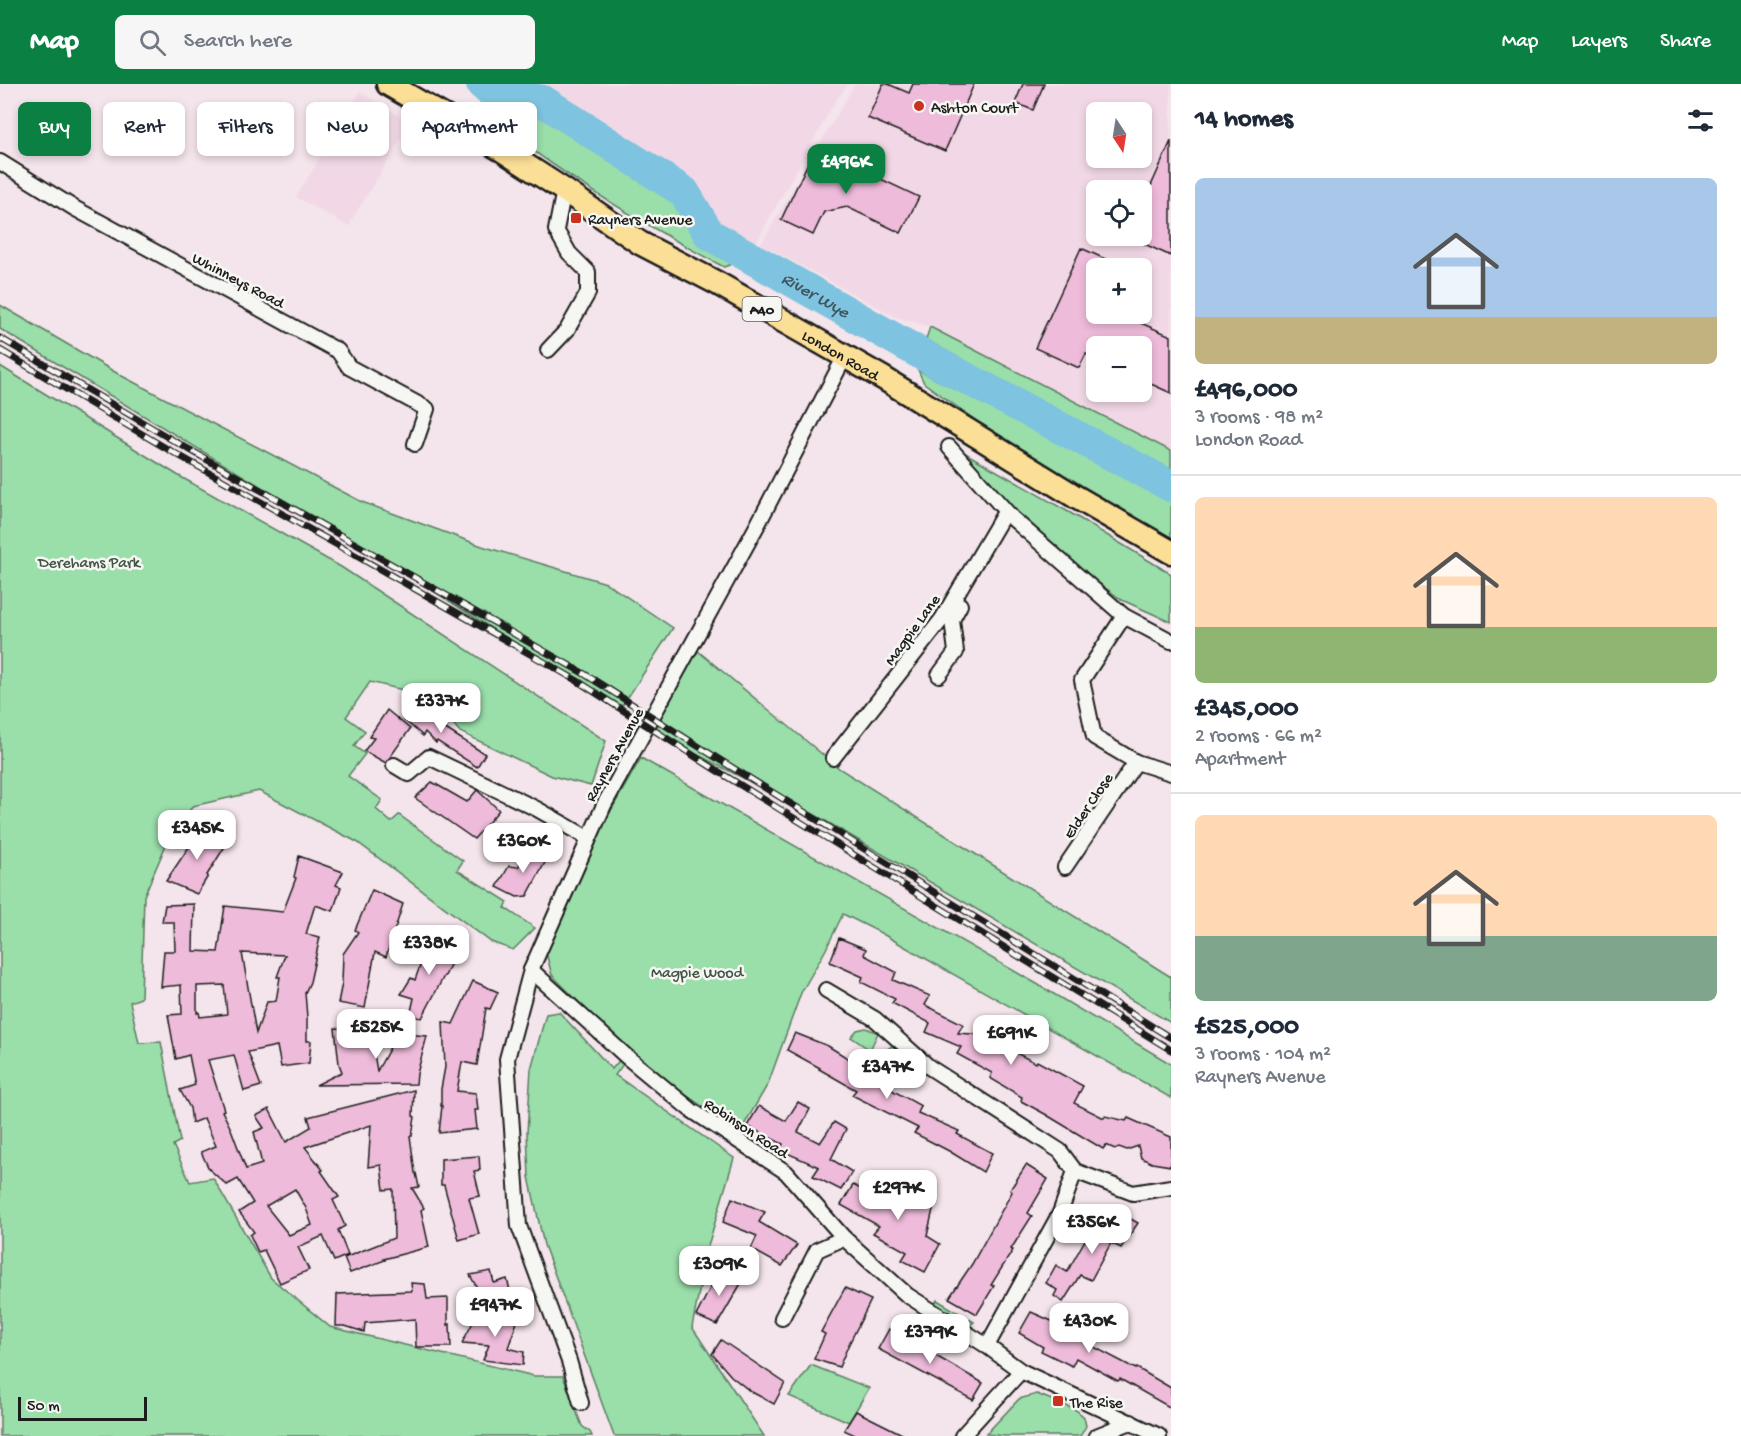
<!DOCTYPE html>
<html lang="en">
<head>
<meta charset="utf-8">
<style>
	:root { --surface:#fff; --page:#f6f6f7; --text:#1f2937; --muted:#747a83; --line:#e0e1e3; --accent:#0b8043 }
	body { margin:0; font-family:"Gochi Hand",sans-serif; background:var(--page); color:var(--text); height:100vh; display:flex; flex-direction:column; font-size:22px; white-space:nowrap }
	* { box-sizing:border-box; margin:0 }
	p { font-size:20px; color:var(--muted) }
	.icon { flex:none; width:33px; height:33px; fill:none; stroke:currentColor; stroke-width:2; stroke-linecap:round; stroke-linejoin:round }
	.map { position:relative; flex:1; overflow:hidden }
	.sheet { display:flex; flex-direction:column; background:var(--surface); width:570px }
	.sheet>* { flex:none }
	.hud { position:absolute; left:18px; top:18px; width:570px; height:54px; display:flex; gap:12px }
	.needle { width:39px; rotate:168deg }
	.fabs { position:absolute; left:1086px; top:18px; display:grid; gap:12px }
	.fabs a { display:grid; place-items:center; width:66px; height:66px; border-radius:9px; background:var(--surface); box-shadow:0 3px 9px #0003; font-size:30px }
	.scale { position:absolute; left:18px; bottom:15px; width:129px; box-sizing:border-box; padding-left:6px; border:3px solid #1c1c1c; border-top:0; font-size:16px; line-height:21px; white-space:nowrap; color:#1c1c1c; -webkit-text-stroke:4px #f6f6f2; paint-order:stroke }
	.price { position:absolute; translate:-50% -51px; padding:0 14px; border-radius:12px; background:#fff; color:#222; font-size:20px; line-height:39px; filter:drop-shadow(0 2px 3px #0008) }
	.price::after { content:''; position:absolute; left:50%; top:36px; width:18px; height:14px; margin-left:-9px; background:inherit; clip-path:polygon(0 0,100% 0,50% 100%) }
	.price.on { background:var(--accent); color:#fff }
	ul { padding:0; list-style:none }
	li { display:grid; align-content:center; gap:12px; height:318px; padding:0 24px }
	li+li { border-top:2px solid var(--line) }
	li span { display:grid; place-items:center; height:186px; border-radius:9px; color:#555 }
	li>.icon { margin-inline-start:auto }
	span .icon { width:108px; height:108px; fill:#fffc; stroke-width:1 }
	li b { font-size:26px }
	h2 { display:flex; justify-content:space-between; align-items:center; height:72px; padding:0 24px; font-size:26px }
	.chip { padding:0 21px; border-radius:9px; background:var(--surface); box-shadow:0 3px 9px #0003; font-size:21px; line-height:54px }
	.chip.on { background:var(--accent); color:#fff }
	header { display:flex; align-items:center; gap:36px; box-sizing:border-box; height:84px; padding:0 30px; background:var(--accent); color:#fff }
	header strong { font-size:28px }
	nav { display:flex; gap:33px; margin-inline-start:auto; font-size:21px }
	.search { width:420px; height:54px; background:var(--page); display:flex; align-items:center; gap:15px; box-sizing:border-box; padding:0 21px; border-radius:9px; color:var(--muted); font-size:22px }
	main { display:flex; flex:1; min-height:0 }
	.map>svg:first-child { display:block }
	.built { fill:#f2d8e6; fill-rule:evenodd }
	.green { fill:#9adeaa; stroke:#5b7d63; stroke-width:1.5 }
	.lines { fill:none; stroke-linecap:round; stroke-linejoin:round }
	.river { stroke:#7ec3df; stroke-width:32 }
	.building { fill:#eebbda; stroke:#1c1c1c; stroke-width:1.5; fill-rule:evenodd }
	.minor-casing { stroke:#1c1c1c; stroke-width:18 }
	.primary-casing { stroke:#1c1c1c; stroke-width:27 }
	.minor { stroke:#f6f6f2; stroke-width:14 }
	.primary { stroke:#fbdf96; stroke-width:22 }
	.rail-casing { stroke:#1c1c1c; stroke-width:7 }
	.rail { stroke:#f6f6f2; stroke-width:4.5; stroke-dasharray:14; stroke-linecap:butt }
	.poi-dot { fill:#c8321e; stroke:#f6f6f2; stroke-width:2 }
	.labels { text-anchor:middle; stroke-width:5; stroke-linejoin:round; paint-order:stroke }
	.shield { fill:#f6f6f2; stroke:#5d5d5c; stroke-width:1.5 }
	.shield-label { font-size:15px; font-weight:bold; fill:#1c1c1c }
	.poi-label { font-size:16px; fill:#1c1c1c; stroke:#f6f6f2; text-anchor:start }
	.street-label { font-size:16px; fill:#1c1c1c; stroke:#f6f6f2 }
	.park-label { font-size:16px; fill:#425647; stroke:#f6f6f2 }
	.water-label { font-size:18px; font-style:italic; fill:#3e5660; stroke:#f6f6f2 }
</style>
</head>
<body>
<header>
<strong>Map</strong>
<div class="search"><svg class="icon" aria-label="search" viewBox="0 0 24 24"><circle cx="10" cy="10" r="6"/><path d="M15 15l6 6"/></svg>Search here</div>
<nav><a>Map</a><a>Layers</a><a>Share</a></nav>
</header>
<main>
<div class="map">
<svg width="1171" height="1352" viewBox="0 0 1171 1352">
	<rect width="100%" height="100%" fill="#f4e4eb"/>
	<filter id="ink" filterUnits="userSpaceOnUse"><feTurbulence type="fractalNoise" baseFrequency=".0167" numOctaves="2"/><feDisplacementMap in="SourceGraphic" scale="12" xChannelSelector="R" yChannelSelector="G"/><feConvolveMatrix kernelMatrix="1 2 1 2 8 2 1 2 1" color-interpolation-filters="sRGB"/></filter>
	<g filter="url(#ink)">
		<g class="built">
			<path d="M 471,0 L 848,0 L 835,18 L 750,169 L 713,146 L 709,133 L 699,118 L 664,91 L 552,22 L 514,12 L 488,12 Z"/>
			<path d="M 855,0 L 1171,0 L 1171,367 L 930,243 L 896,233 L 761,160 ZM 1096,28 L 1142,28 L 1142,74 L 1096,74 ZM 1096,106 L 1142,106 L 1142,152 L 1096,152 ZM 1096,184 L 1142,184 L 1142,230 L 1096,230 ZM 1096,262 L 1142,262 L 1142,308 L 1096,308 Z"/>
			<path d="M 360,8 L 411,39 L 348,142 L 296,113 Z"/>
		</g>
		<g class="green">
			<path d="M 488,22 L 519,24 L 546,31 L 634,87 L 686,123 L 695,132 L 701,156 L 735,179 L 724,183 C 642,140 561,90 488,33 Z"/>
			<path d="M 0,221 L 120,291 L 362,418 L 482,462 L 606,499 L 673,544 L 619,627 L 429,504 L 0,245 Z"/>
			<path d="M 930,243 L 1171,367 L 1171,396 L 922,267 Z"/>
			<path d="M 0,282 L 179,392 L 341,483 L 606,657 L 591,702 L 552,692 L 460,648 L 450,636 L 407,607 L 370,598 L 346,633 L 365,647 L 354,662 L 365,670 L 348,692 L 382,716 L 376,725 L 391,738 L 399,731 L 463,777 L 457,786 L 508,818 L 505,824 L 535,844 L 513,866 L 491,858 L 357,758 L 259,707 L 193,722 L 169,754 L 144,812 L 141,914 L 130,918 L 139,959 L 161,958 L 180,1057 L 173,1061 L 190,1098 L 213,1094 L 271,1194 L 330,1243 L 534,1292 L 563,1292 L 582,1342 L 590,1348 L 592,1352 L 0,1352 Z"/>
			<path d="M 918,286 L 1171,417 L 1171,458 L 989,346 L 924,299 Z"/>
			<path d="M 960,366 L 1072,430 L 1171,490 L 1171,538 L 1122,516 L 1041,457 Z"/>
			<path d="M 698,567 L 840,685 L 1171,893 L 1171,939 L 817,732 L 647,645 Z"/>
			<path d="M 641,674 L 1037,900 L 1171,980 L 1171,1014 L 879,848 L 843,830 L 825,867 L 801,909 L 768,1000 L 740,1048 L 629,972 L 615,991 L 734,1074 L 708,1162 L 692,1243 L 764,1352 L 614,1352 L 544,1161 L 529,1093 L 527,1049 L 531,985 L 546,930 L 559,928 L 612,985 L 627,967 L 552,891 L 546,869 L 569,813 L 604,739 Z"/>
			<path d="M 866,944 L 878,949 L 870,966 L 851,953 L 857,946 Z"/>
			<path d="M 893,961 L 908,975 L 903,985 L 880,971 Z"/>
			<path d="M 937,1216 L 974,1238 L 968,1242 L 934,1221 Z"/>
			<path d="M 811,1281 L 869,1304 L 849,1338 L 789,1312 Z"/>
			<path d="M 1037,1310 L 1076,1326 L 1084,1333 L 1086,1342 L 1081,1351 L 1078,1352 L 1005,1352 L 986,1350 L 1019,1315 Z"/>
		</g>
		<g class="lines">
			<path class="river" id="s1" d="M 482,0 L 490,7 L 543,17 L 684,108 L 709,150 L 941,281 L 1171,402"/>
		</g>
		<g class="building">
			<path d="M 883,0 L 888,0 L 909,9 L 913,0 L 974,0 L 945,67 L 868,34 Z"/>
			<path d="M 1023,0 L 1044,0 L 1033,26 L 1015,19 Z"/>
			<path d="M 1171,57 L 1171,172 L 1142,159 L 1142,122 Z"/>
			<path d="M 815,64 L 919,113 L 901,149 L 847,123 L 824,128 L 813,151 L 781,136 Z"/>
			<path d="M 1081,164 L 1125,184 L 1096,184 L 1096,230 L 1120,230 L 1171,252 L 1171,309 L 1142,296 L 1142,262 L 1096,262 L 1096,275 L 1086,270 L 1079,284 L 1035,264 Z"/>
			<path d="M 411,619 L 437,631 L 434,635 L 446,642 L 444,644 L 485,670 L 477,683 L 437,657 L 436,659 L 425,648 L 423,652 L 403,635 Z"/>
			<path d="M 387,626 L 410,645 L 386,679 L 364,667 L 374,654 L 369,653 Z"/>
			<path d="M 432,698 L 467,718 L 477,706 L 499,726 L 474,755 L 415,714 Z"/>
			<path d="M 195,743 L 227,759 L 207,791 L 208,792 L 197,810 L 166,797 L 189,763 L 182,759 Z"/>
			<path d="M 527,766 L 549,771 L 527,812 L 517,813 L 497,803 L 509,782 L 518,783 Z"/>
			<path d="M 299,772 L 343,788 L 336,801 L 341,803 L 333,827 L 315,821 L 306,850 L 320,853 L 310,898 L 305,909 L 307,933 L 307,957 L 311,957 L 309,979 L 281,983 L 277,962 L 248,968 L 261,1002 L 244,1007 L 234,971 L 208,976 L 224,1026 L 222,1027 L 231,1045 L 246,1085 L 262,1080 L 254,1048 L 264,1044 L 256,1032 L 269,1025 L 286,1058 L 311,1043 L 308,1033 L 414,1006 L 413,1032 L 415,1033 L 412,1052 L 410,1052 L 415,1089 L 416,1089 L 419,1103 L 412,1104 L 424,1124 L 421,1126 L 429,1163 L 384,1175 L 385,1176 L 350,1189 L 344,1174 L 394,1154 L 393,1105 L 384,1106 L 381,1081 L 368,1083 L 371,1041 L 305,1063 L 323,1086 L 321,1087 L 339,1113 L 333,1116 L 345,1142 L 338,1146 L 348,1171 L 334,1177 L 323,1152 L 298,1163 L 309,1186 L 280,1199 L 264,1166 L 258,1168 L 250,1151 L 254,1148 L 239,1128 L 253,1119 L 238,1095 L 227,1101 L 209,1085 L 201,1068 L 216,1062 L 204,1034 L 192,1039 L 190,1024 L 180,1006 L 195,1001 L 189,971 L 176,975 L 168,931 L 182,930 L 181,901 L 161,903 L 164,867 L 175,867 L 174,838 L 162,838 L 165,821 L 194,820 L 193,867 L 218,868 L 225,822 L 283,828 L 296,794 L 294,793 ZM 242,869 L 285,871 L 277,893 L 280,893 L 276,917 L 267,918 L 256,949 ZM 224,901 L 227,930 L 200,933 L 199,928 L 197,929 L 197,902 ZM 295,1105 L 306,1124 L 312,1141 L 289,1151 L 266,1122 Z"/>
			<path d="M 372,806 L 403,820 L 386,873 L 375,868 L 365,924 L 338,919 L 342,899 L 343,870 L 358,848 L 355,846 Z"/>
			<path d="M 430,854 L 458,863 L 445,892 L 444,892 L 422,934 L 410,932 L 414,914 L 401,910 L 411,894 L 415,896 Z"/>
			<path d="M 839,854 L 866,865 L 864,871 L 896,888 L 893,896 L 930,912 L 925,921 L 963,940 L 958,949 L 986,951 L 1002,957 L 1009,943 L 1018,954 L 1012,967 L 1036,979 L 1037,977 L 1083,1002 L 1074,1019 L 1104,1034 L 1105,1032 L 1126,1037 L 1128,1034 L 1171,1053 L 1171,1082 L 1152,1079 L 1141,1074 L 1138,1062 L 1127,1066 L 1119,1063 L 1115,1065 L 1106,1061 L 1103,1065 L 1045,1030 L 1021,1017 L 1022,1013 L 990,994 L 992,989 L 957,970 L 961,963 L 926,948 L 930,939 L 892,919 L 895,915 L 861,898 L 863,893 L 830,878 Z"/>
			<path d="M 473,897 L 498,908 L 490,925 L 486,924 L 477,981 L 462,978 L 457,1007 L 476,1009 L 478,1026 L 475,1026 L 477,1045 L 439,1049 L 442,1022 L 441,1022 L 441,1005 L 445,983 L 443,938 L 453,940 Z"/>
			<path d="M 335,944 L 370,947 L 377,987 L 393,958 L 402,961 L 405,950 L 427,952 L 417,990 L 416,1000 L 316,1001 L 342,988 L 339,980 Z"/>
			<path d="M 795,949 L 828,962 L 859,981 L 858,983 L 891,1003 L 890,1005 L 921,1022 L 918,1029 L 959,1047 L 957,1050 L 992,1069 L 983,1088 L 949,1067 L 914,1049 L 918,1044 L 852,1011 L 856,1006 L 819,985 L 820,984 L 787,966 Z"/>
			<path d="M 798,1018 L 810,1025 L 798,1048 L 820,1059 L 834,1038 L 846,1045 L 831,1075 L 852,1088 L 841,1106 L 813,1092 L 819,1083 L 780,1066 L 783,1060 L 747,1042 L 759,1022 L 786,1037 Z"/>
			<path d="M 479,1072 L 480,1086 L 474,1087 L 480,1112 L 469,1114 L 479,1150 L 459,1156 L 444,1101 L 441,1101 L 441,1075 Z"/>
			<path d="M 1026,1081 L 1048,1095 L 1028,1129 L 1032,1132 L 1011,1165 L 1013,1166 L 991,1201 L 994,1202 L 977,1230 L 949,1214 L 972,1180 L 1012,1108 L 1010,1106 Z"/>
			<path d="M 891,1097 L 905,1105 L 903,1108 L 934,1121 L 927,1152 L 940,1160 L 925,1188 L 902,1176 L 907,1168 L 873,1149 L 879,1142 L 841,1121 L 853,1101 L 879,1114 Z"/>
			<path d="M 732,1114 L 765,1128 L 759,1138 L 797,1161 L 782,1182 L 751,1165 L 757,1152 L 723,1138 Z"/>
			<path d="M 1115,1126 L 1138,1139 L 1121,1164 L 1111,1159 L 1091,1196 L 1080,1191 L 1063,1218 L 1054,1212 L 1057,1206 L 1046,1199 L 1056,1181 L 1067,1188 L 1085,1156 L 1092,1160 Z"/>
			<path d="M 720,1185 L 743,1196 L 717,1241 L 696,1232 Z"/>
			<path d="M 491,1187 L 494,1199 L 507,1195 L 511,1210 L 475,1223 L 471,1207 L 477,1204 L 470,1191 Z"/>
			<path d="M 411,1199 L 425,1200 L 427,1215 L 448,1214 L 448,1241 L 450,1240 L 451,1263 L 416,1263 L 415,1235 L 365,1239 L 364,1248 L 345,1242 L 336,1242 L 337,1210 L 412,1207 Z"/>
			<path d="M 845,1204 L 871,1216 L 848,1262 L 839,1283 L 814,1275 L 825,1250 L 821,1248 Z"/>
			<path d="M 1031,1228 L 1054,1238 L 1055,1236 L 1098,1243 L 1090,1261 L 1136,1285 L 1137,1284 L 1171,1304 L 1171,1324 L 1120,1295 L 1118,1297 L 1076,1274 L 1072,1282 L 1041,1267 L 1043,1263 L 1019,1249 Z"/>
			<path d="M 478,1229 L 518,1235 L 508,1264 L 524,1268 L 523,1281 L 483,1276 L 489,1261 L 462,1259 Z"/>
			<path d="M 889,1245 L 983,1299 L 973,1316 L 878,1265 Z"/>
			<path d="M 721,1256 L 785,1299 L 774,1320 L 750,1307 L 731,1292 L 712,1270 Z"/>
			<path d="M 856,1327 L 906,1352 L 857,1352 L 844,1346 Z"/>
		</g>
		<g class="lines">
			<g class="minor-casing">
				<g id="minor">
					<path d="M 0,78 L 74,124 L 338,267 L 349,283 L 427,325 L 415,360"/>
					<path d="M 548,266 L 567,246 L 588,209 L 588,188 L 569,169 L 556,146 L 564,106"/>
					<path d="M 949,363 L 1012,434 L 1124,532 L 1171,557"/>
					<path d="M 1124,532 L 1082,596 L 1094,653 L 1136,678 L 1171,689"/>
					<path d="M 939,591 L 956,568 L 952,536 L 960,521"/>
					<path d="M 833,674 L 942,535 L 1005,428"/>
					<path d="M 394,681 L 409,690 L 429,673 L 537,725 L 588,754"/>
					<path d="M 1065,783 L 1136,678"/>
					<path d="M 531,886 L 627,973 L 691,1026 L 786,1088 L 844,1154 L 907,1211 L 987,1262 L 1021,1287 L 1159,1352"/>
					<path d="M 826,906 L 875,935 L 929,983 L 1060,1067 L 1075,1087 L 1060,1129 L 987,1262"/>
					<path d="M 1075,1087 L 1133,1109 L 1171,1103"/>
					<path d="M 782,1234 L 817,1166 L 844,1154"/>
					<path d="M 581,1319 L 569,1277 L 519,1142 L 507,975 L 531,886 L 604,721 L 758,440 L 845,272"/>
					<path d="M 962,1352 L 1021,1287"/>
					<path d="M 1096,1352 L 1131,1338"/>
				</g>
			</g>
			<g class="primary-casing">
				<g id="primary">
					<path id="s2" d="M 388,0 L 502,66 L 564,106 L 640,159 L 717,199 L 883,294 L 1076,413 L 1171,468"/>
				</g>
			</g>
			<use href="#minor" class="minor"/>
			<use href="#primary" class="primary"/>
			<g class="rail-casing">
				<g id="rail">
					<path d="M 0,254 L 169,354 L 583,589 L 720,676 L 1171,954"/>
					<path d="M 0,266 L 164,363 L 576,596 L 716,686 L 1171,966"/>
				</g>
			</g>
			<use href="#rail" class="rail"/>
		</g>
	</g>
	<g class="poi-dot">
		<circle cx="919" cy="22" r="6"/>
		<rect x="570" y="128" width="12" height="12" rx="3"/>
		<rect x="1052" y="1311" width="12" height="12" rx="3"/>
	</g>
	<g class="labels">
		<rect class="shield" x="742.5" y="213" width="39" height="24" rx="4.5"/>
		<g class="shield-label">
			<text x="762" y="230">A40</text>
		</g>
		<g class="poi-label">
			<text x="931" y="28">Ashton Court</text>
			<text x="588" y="140">Rayners Avenue</text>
			<text x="1070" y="1323">The Rise</text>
		</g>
		<g class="street-label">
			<text transform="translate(239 195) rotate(28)" y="6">Whinneys Road</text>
			<text dy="6" stroke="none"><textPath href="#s2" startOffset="528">London Road</textPath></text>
			<text transform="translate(911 545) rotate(-54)" y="6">Magpie Lane</text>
			<text transform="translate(613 670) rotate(-61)" y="6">Rayners Avenue</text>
			<text transform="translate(1087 721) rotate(-56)" y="6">Elder Close</text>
			<text transform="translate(747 1043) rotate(33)" y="6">Robinson Road</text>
		</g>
		<g class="park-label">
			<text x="89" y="483">Derehams Park</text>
			<text x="697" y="893">Magpie Wood</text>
		</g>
		<g class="water-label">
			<text dy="6" stroke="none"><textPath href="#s1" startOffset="404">River Wye</textPath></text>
		</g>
	</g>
</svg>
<div class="fabs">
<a><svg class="needle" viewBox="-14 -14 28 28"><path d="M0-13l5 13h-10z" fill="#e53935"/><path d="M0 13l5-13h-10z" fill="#747a83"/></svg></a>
<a><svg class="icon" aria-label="locate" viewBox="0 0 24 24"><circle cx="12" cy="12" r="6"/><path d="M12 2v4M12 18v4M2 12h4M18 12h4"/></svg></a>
<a>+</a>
<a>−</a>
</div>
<div class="scale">50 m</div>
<b class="price on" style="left:846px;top:111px">£496K</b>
<b class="price" style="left:441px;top:650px">£337K</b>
<b class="price" style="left:197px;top:777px">£345K</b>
<b class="price" style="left:523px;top:790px">£360K</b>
<b class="price" style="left:429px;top:892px">£338K</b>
<b class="price" style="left:376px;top:976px">£525K</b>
<b class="price" style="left:1011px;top:982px">£691K</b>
<b class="price" style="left:887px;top:1016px">£347K</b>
<b class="price" style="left:898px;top:1137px">£297K</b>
<b class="price" style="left:1092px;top:1171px">£356K</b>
<b class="price" style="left:719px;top:1213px">£309K</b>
<b class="price" style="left:495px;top:1254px">£947K</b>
<b class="price" style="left:1089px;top:1270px">£430K</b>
<b class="price" style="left:930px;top:1281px">£379K</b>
<div class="hud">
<a class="chip on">Buy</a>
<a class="chip">Rent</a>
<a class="chip">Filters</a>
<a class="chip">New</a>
<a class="chip">Apartment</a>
</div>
</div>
<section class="sheet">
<h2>14 homes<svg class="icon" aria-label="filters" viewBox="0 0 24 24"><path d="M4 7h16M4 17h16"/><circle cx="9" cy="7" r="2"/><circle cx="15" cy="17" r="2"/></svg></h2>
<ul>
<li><span style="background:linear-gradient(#a9c7e8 75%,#c2b280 0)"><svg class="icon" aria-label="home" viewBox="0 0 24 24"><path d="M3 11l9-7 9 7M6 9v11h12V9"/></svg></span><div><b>£496,000</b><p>3 rooms · 98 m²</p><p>London Road</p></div></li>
<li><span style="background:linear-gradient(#ffd9b3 70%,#8fb573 0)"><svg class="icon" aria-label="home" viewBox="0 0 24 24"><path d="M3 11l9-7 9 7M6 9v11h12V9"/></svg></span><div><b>£345,000</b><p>2 rooms · 66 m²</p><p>Apartment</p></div></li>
<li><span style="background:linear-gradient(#ffd9b3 65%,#7fa58c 0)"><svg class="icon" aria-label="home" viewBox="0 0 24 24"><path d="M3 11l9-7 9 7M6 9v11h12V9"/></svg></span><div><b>£525,000</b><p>3 rooms · 104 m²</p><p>Rayners Avenue</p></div></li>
</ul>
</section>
</main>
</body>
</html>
